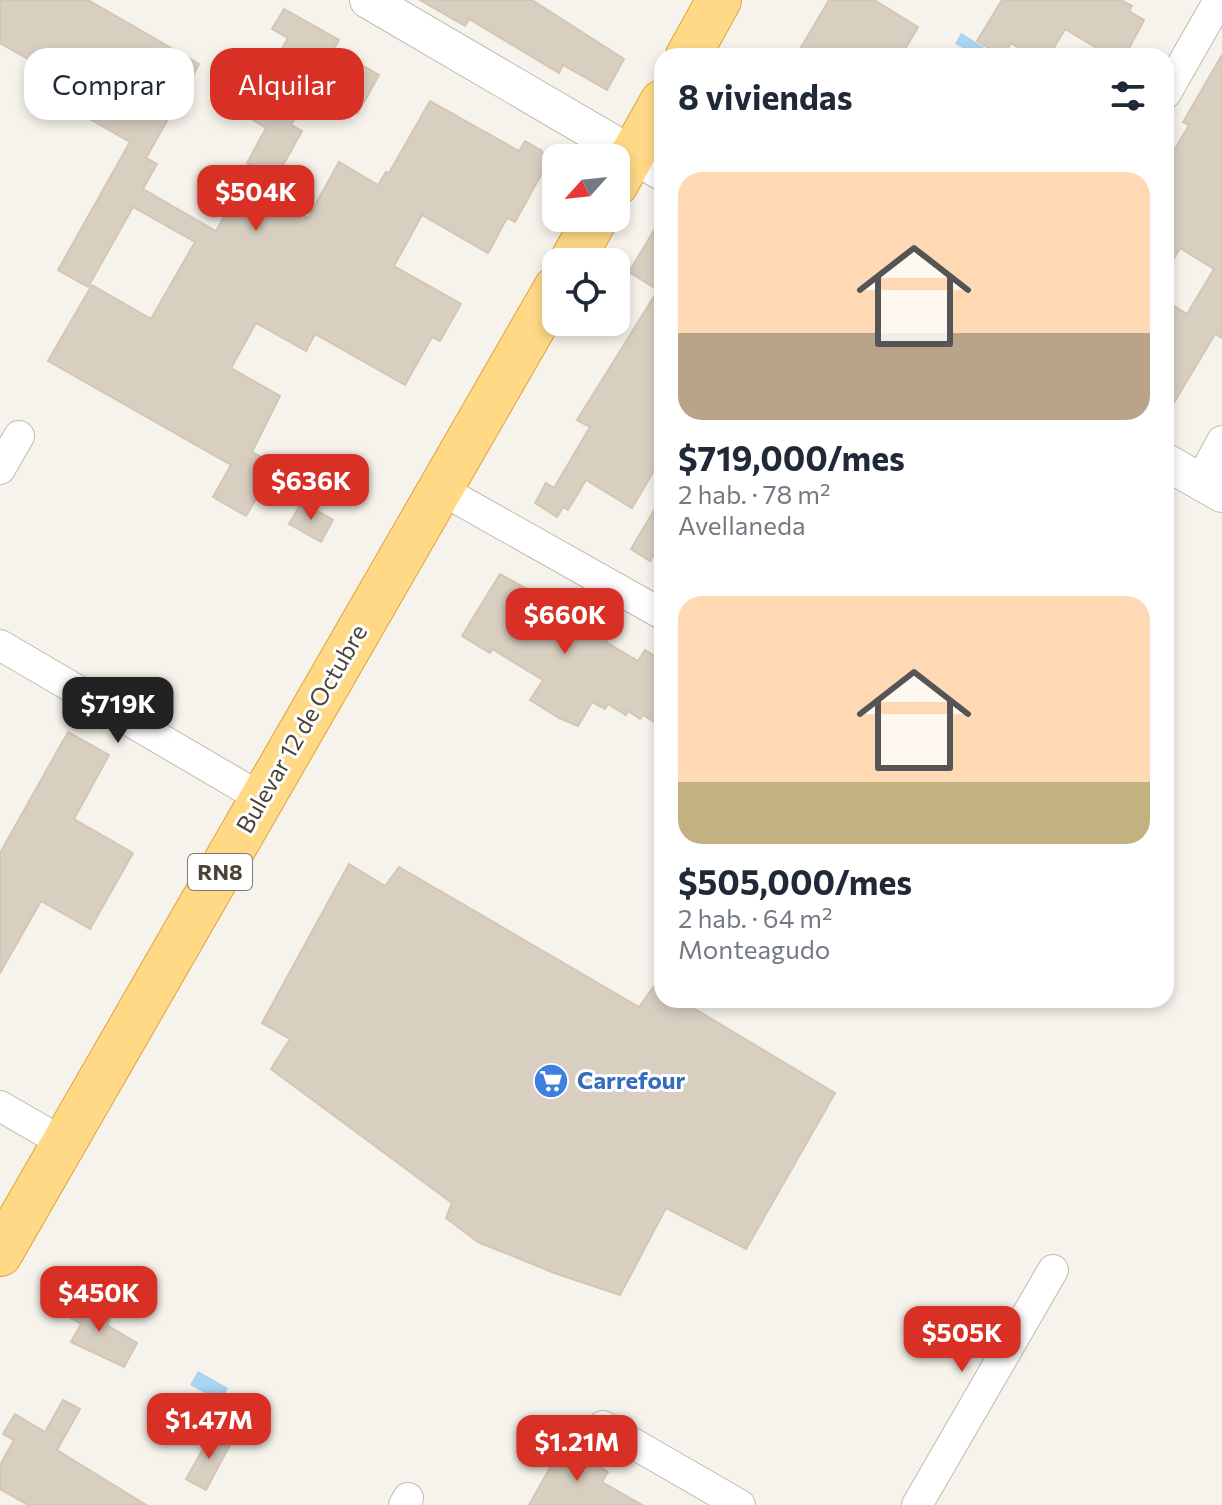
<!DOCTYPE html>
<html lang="es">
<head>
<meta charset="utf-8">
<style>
	:root { --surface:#fff; --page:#f6f6f7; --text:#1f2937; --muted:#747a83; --accent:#d93025 }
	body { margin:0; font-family:Commissioner,sans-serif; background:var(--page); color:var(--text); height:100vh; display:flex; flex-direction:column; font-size:30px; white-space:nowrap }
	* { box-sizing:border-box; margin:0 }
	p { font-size:26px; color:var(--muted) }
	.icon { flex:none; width:44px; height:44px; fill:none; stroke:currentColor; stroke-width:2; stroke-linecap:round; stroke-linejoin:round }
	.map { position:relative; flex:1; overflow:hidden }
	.details { position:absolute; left:654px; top:48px; width:520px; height:960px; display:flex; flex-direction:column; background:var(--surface); border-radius:24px; box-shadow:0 4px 12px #0003 }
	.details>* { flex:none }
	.guide { position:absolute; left:24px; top:48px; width:510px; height:72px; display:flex; gap:16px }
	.needle { width:52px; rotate:243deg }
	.buttons { position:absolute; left:542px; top:144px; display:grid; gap:16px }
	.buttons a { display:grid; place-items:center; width:88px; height:88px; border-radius:16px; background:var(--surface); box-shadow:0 4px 12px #0003; font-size:40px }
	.price { position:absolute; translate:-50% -68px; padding:0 18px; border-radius:16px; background:var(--accent); color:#fff; font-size:26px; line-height:52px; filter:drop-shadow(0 2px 4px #0008) }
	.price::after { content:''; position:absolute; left:50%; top:48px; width:24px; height:18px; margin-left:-12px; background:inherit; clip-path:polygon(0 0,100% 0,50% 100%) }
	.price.active { background:#222; color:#fff }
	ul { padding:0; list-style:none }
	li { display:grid; align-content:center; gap:16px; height:424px; padding:0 24px }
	li span { display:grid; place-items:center; height:248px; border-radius:24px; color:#555 }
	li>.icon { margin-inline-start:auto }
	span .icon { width:144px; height:144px; fill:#fffc; stroke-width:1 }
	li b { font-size:34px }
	h2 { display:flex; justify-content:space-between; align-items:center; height:96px; padding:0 24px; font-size:34px }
	.tag { padding:0 28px; border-radius:24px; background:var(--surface); box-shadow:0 4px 12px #0003; font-size:28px; line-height:72px }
	.tag.active { background:var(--accent); color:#fff }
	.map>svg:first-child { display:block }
	.water { fill:#a9d4f2 }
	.building { fill:#d8cfc1; stroke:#d3c7b4; stroke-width:2 }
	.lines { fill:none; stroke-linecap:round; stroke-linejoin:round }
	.minor-casing { stroke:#c2bbae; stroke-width:32 }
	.tertiary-casing { stroke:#c2bbae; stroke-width:38 }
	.trunk-casing { stroke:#e0a43c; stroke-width:46 }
	.minor { stroke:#fff; stroke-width:30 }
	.tertiary { stroke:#fff; stroke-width:36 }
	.trunk { stroke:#ffd985; stroke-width:44 }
	.labels { text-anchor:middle; stroke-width:6; stroke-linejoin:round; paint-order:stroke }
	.shield { fill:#fff; stroke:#817c74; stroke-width:2 }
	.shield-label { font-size:22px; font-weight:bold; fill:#4b4439 }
	.street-label { font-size:24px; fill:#4b4439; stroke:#fff }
	.shop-label { font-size:24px; font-weight:bold; fill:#366cbe; stroke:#fff; text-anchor:start }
</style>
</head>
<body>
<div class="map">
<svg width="1222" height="1505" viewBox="0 0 1222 1505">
	<rect width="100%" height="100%" fill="#f6f3ec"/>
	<g class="water">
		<path d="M 961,33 L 984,47 L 979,56 L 955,44 Z"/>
		<path d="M 198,1371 L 228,1388 L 221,1402 L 190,1385 Z"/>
	</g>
	<g class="building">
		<path d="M 0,0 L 88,0 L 199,64 L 146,158 L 157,164 L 143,189 L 216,231 L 253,166 L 247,163 L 266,128 L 245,115 L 288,38 L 272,29 L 284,9 L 339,40 L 334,49 L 379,75 L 358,113 L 312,87 L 291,125 L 302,131 L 267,194 L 308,218 L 339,162 L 378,185 L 386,172 L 389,173 L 430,101 L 519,151 L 525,141 L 542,151 L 547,164 L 515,222 L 507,218 L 488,253 L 422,215 L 394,266 L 461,304 L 440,341 L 432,337 L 405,385 L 315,334 L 306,351 L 256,323 L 231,368 L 280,396 L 252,452 L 293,475 L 282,494 L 265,484 L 246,516 L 213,497 L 231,465 L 48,361 L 92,285 L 151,319 L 195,242 L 133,207 L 88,287 L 58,270 L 130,142 L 41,91 L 51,72 L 0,43 Z"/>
		<path d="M 420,0 L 532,0 L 624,59 L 607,90 L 563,65 L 559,73 L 469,19 L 465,26 Z"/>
		<path d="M 829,0 L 874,0 L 918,27 L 901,56 L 796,56 Z"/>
		<path d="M 1002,0 L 1121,0 L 1132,6 L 1129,11 L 1144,20 L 1125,56 L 1110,56 L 1065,29 L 1049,56 L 1032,56 L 1011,43 L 1002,56 L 977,41 Z"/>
		<path d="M 1222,55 L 1222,338 L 1215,334 L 1166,416 L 1166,301 L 1187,314 L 1214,269 L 1180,248 L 1166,272 L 1166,164 L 1189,125 L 1183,122 Z"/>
		<path d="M 662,217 L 662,457 L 632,508 L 586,480 L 568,510 L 563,507 L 557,517 L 535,503 L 546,483 L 554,488 L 590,427 L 577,420 L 658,290 L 629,272 Z"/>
		<path d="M 662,497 L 662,541 L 650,561 L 631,549 Z"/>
		<path d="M 302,502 L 333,520 L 321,542 L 289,524 Z"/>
		<path d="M 500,574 L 609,635 L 606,642 L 638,661 L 645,650 L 662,661 L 662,727 L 643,715 L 640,719 L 628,711 L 626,715 L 608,704 L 605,709 L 592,702 L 578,726 L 559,718 L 530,700 L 543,680 L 492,649 L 490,653 L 462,636 Z"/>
		<path d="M 68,732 L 109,755 L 74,819 L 133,853 L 90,929 L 41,901 L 0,973 L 0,853 Z"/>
		<path d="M 349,864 L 385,886 L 399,867 L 639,1007 L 662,975 L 662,1000 L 680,1000 L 835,1093 L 746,1249 L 666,1208 L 620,1295 L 557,1274 L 478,1242 L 446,1218 L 452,1203 L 271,1069 L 290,1039 L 262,1023 Z"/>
		<path d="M 73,1298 L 110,1319 L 107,1325 L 137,1343 L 124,1367 L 71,1342 L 81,1324 L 64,1314 Z"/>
		<path d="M 63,1400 L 80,1409 L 57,1450 L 146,1505 L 28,1505 L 0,1489 L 0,1465 L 14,1440 L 3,1434 L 15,1414 L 45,1432 Z"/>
		<path d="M 212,1433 L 231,1443 L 206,1490 L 186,1479 Z"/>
		<path d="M 564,1443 L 608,1472 L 602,1482 L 642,1505 L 529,1505 Z"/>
	</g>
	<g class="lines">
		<g class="minor-casing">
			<g id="minor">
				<path d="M 1166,93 L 1219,0"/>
				<path d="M 0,469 L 19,436"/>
				<path d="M 1200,482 L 1222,441"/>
				<path d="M 440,489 L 662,614"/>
				<path d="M 0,645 L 263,799"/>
				<path d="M 0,1106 L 64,1143"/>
				<path d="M 603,1426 L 740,1505"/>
				<path d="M 404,1505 L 408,1498"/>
				<path d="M 917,1505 L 1053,1270"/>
			</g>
		</g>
		<g class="tertiary-casing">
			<g id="tertiary">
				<path d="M 368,0 L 662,172"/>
				<path d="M 1166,462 L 1222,494"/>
			</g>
		</g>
		<g class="trunk-casing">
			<g id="trunk">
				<path d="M 688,56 L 719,0"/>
				<path d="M 616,184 L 662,102"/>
				<path d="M 571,262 L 596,218"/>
				<path d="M 0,1254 L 556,288"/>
			</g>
		</g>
		<use href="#minor" class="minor"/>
		<use href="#tertiary" class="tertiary"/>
		<use href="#trunk" class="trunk"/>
	</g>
	<defs>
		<g id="supermarket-disc" transform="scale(1.8)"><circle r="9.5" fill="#3f7fe0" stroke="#fff"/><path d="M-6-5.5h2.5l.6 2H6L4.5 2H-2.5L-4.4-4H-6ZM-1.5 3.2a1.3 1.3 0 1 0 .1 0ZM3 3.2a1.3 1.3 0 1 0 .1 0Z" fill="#fff"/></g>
	</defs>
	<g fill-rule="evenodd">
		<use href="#supermarket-disc" x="551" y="1081"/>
	</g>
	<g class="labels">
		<rect class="shield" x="188" y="854" width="64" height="36" rx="6"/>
		<g class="shield-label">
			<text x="220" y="880">RN8</text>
		</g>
		<g class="street-label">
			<text transform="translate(302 729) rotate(-60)" y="8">Bulevar 12 de Octubre</text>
		</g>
		<g class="shop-label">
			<text x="577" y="1089">Carrefour</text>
		</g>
	</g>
</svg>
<div class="buttons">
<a><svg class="needle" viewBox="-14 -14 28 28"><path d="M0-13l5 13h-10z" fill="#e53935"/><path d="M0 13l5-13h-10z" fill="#747a83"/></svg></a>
<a><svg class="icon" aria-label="locate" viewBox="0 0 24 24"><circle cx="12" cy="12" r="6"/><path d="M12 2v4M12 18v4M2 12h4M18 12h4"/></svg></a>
</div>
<b class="price" style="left:256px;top:233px">$504K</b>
<b class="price" style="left:311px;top:522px">$636K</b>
<b class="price" style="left:565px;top:656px">$660K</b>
<b class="price active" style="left:118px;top:745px">$719K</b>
<b class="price" style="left:99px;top:1334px">$450K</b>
<b class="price" style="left:962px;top:1374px">$505K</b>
<b class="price" style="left:209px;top:1461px">$1.47M</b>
<b class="price" style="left:577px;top:1483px">$1.21M</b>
<div class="guide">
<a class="tag">Comprar</a>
<a class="tag active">Alquilar</a>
</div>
<section class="details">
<h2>8 viviendas<svg class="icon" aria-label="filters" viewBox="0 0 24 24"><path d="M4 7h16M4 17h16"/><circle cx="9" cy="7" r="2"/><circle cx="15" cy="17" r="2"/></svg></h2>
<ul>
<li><span style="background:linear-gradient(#ffd9b3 65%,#b9a48a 0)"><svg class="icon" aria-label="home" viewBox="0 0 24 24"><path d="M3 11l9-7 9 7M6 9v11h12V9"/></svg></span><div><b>$719,000/mes</b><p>2 hab. · 78 m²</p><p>Avellaneda</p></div></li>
<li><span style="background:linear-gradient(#ffd9b3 75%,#c2b280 0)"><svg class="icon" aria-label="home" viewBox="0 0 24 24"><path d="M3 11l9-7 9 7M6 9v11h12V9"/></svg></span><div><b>$505,000/mes</b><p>2 hab. · 64 m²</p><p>Monteagudo</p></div></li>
</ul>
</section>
</div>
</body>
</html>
